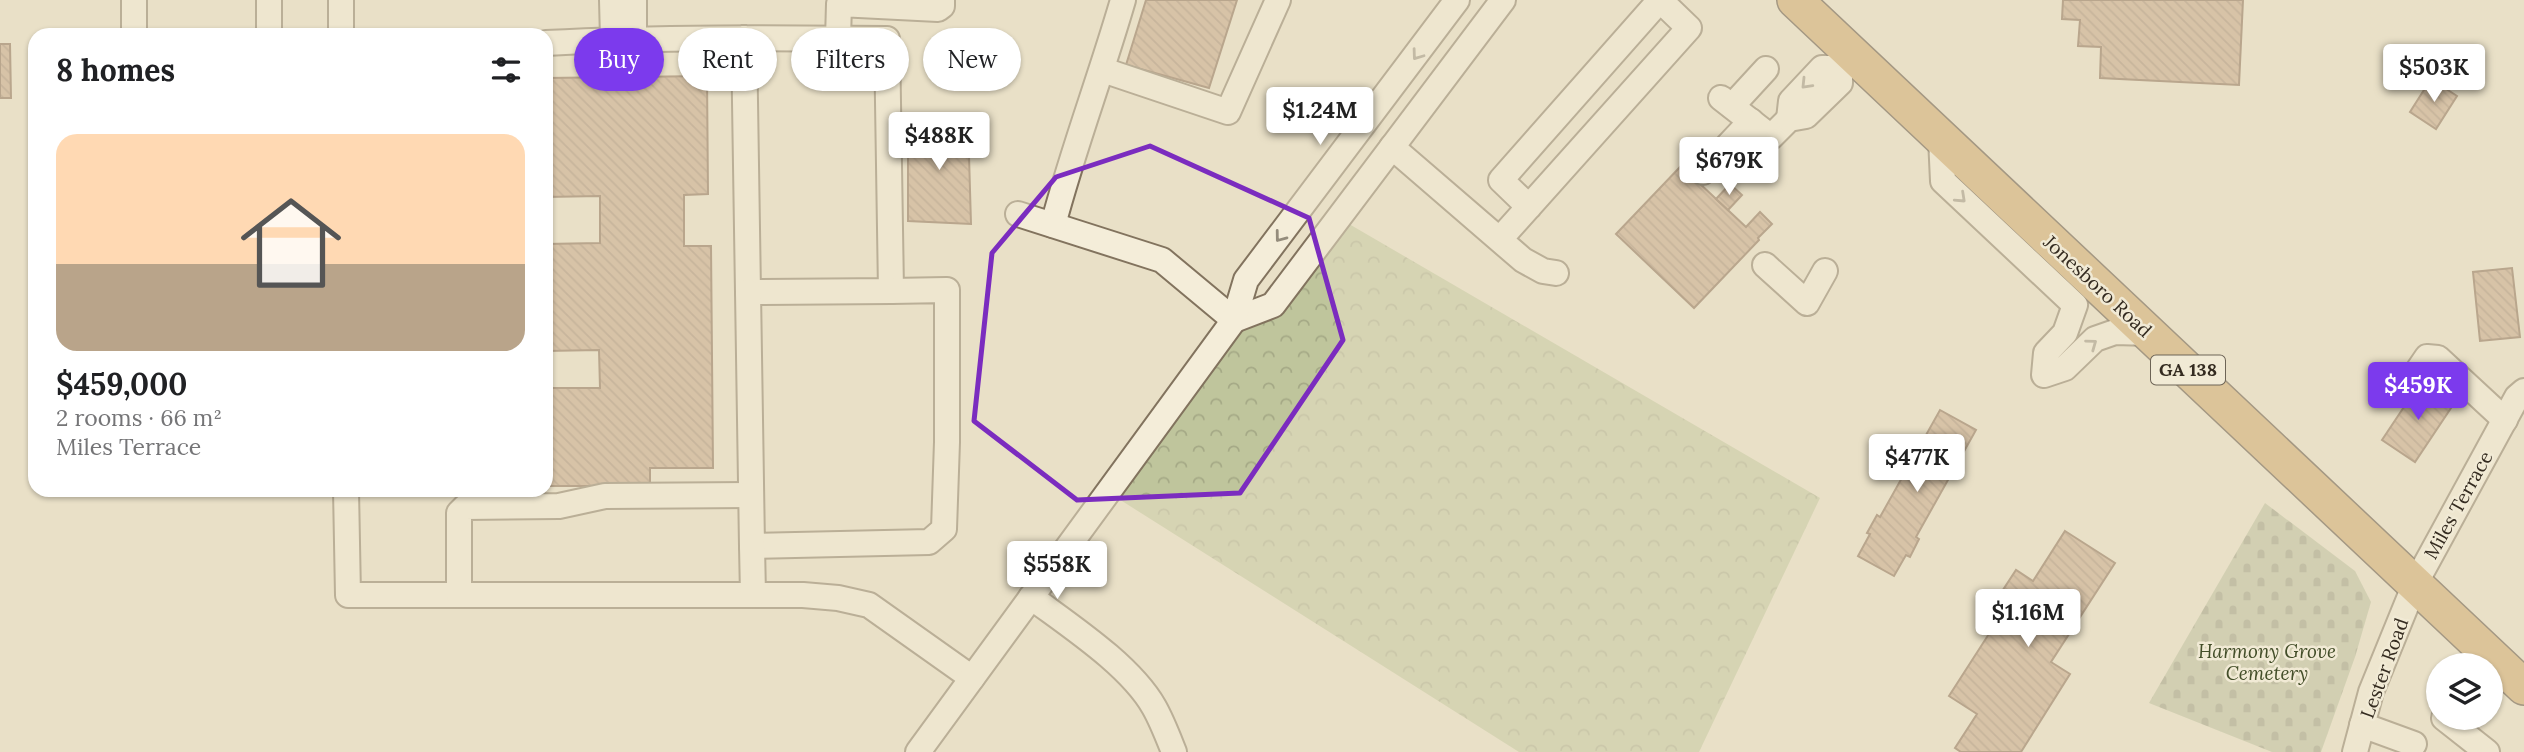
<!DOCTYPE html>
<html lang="en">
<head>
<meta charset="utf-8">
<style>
	:root { --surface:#fff; --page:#f2f2f2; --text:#202124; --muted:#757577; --accent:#7c3aed }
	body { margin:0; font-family:Lora,serif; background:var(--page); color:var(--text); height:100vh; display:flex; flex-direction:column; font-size:26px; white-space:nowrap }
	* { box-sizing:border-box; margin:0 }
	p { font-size:23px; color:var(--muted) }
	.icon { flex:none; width:38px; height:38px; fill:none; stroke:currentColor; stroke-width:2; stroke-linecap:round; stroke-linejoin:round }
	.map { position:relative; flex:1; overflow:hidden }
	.side { position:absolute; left:28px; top:28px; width:525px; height:469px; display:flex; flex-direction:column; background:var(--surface); border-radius:21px; box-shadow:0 2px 5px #0004 }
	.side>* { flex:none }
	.hud { position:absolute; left:574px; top:28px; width:665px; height:63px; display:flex; gap:14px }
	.fabs { position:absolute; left:2426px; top:653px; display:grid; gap:14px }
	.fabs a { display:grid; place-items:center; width:77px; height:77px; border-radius:50%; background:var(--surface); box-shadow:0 2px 5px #0004; font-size:35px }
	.price { position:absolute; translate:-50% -60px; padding:0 16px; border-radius:7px; background:#fff; color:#222; font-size:23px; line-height:46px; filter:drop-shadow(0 2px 4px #0008) }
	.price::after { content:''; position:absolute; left:50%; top:42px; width:21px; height:16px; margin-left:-10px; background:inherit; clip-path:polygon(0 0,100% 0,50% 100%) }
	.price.selected { background:var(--accent); color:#fff }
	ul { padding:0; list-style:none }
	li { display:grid; align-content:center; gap:14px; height:371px; padding:0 28px }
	li span { display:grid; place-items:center; height:217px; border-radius:21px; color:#555 }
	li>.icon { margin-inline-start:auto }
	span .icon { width:126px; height:126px; fill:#fffc; stroke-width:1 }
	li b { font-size:30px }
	h2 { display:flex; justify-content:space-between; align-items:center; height:84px; padding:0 28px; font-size:30px }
	.chip { padding:0 24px; border-radius:32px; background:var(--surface); box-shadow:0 2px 5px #0004; font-size:24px; line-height:63px }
	.chip.selected { background:var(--accent); color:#fff }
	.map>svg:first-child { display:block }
	.forest { fill:url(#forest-crowns) }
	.cemetery { fill:url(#cemetery-stones) }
	.building { fill:url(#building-back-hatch); stroke:#7e5f47; stroke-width:2 }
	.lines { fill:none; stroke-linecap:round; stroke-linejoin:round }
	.minor-casing { stroke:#82735e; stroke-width:28 }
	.highway-casing { stroke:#504132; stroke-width:38 }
	.minor { stroke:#f4edd9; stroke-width:24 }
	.highway { stroke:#cda362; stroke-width:35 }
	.oneway { stroke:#948c7c }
	.marked { fill:none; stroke:#7b2cbf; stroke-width:5; stroke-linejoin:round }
	.labels { text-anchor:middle; stroke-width:5; stroke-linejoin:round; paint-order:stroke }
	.shield { fill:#f1ead5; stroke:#6d6456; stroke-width:2 }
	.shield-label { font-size:18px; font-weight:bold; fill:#342b20 }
	.street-label { font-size:19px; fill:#342b20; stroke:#f1ead5 }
	.park-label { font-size:19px; font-style:italic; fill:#434e29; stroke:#f1ead5 }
</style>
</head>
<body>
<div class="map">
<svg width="2524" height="752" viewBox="0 0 2524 752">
	<defs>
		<pattern id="forest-crowns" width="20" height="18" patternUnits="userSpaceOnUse" patternTransform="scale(1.75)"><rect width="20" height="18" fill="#bfc59c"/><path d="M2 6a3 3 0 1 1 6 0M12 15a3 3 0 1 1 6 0" fill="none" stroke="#a5a986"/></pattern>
		<pattern id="cemetery-stones" width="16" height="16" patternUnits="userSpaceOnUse" patternTransform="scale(1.75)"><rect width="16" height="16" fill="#b6bb9a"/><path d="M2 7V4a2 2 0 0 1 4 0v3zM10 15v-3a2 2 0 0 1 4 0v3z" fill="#95987d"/></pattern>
		<pattern id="building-back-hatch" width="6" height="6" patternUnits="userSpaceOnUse" patternTransform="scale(1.75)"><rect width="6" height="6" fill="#c29f81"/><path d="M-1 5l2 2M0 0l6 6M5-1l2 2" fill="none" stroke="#9e8269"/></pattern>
	</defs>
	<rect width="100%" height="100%" fill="#e9e0c7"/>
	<path class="forest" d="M 1337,217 L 1820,498 L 1699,752 L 1519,752 L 1103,489 Z"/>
	<path class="cemetery" d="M 2265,503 L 2355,571 L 2371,602 L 2355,657 L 2321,752 L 2272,752 L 2149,703 Z"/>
	<g class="building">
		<path d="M 1146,0 L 1237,0 L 1209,88 L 1126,65 Z"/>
		<path d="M 2063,0 L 2243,0 L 2239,85 L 2100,78 L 2101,47 L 2078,46 L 2080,20 L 2062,19 Z"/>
		<path d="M 0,44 L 10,44 L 11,98 L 0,98 Z"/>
		<path d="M 707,76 L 708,194 L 684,195 L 684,246 L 711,246 L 713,468 L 650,468 L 650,489 L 621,486 L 546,486 L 546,388 L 600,388 L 599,350 L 546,351 L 546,244 L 600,243 L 600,196 L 546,197 L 546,78 Z"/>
		<path d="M 2431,79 L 2457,96 L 2436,129 L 2410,112 Z"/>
		<path d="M 908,121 L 968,121 L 971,224 L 908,221 Z"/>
		<path d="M 1681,166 L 1746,227 L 1760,212 L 1772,224 L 1758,238 L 1759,240 L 1694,308 L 1616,234 Z"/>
		<path d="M 1730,184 L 1742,195 L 1728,210 L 1716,199 Z"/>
		<path d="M 2512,268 L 2520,337 L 2480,341 L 2473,272 Z"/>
		<path d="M 2420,383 L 2453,405 L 2415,462 L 2382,440 Z"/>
		<path d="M 1940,410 L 1976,430 L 1916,537 L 1919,539 L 1910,557 L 1906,555 L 1894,576 L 1858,556 L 1870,534 L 1867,533 L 1877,515 L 1880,517 Z"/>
		<path d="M 2065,531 L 2115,563 L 2051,662 L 2070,674 L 2021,752 L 1961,752 L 1955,748 L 1977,714 L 1949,696 L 1994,626 L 2002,631 L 2017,607 L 1999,596 L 2016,570 L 2033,581 Z"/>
	</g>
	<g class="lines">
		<g class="minor-casing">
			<g id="minor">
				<path d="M 341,0 L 341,35"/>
				<path d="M 612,0 L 613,39"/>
				<path d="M 134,35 L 134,0"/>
				<path d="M 269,35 L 269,0"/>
				<path d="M 634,39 L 634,0"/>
				<path d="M 838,39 L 839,4 L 938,9 L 942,6 L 942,0"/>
				<path d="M 546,43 C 660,37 774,38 887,39 L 891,291 L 748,292 L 744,38"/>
				<path d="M 1103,70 L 1228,112 L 1278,0"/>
				<path d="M 1721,98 L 1771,137 L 1789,119 L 1806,116 L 1840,83 L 1840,68 L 1852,53"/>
				<path d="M 1732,106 L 1766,69"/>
				<path d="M 1789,119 L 1791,101 L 1822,68 L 1840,68"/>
				<path d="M 1941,138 L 1943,181 L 2075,305 L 2065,333 L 2046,353 L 2044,375 L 2065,368 L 2095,339 L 2115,332 L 2149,333"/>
				<path d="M 1392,147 L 1523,260 L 1543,271 L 1556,273"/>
				<path d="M 1703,172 L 1751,121"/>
				<path d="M 1018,214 L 1162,260 L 1234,320"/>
				<path d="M 1053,225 C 1073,149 1101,76 1123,0"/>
				<path d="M 1500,239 L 1689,28 L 1660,0 L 1501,180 L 1529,207"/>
				<path d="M 1765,265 L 1807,303 L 1825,271"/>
				<path d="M 748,292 L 752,546 L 929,542 L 944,529 L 947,442 L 947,290 L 891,291"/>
				<path d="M 1234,320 L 1273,305 L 1503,0"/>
				<path d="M 2410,382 L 2427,357 L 2438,358 L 2505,420"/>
				<path d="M 346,490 L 348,595 L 803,595 L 838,598 L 869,605 L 972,678"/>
				<path d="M 752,546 L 753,595"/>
				<path d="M 459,595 L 459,513 L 465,507 L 559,506 L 605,496 L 751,495"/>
				<path d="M 1031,597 C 1070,626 1130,665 1154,707 C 1162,721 1168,737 1174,752"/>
				<path d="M 2444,718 L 2487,752"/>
				<path d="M 2362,725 L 2414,744"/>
				<path d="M 918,752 L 1234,320 L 1246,280 L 1457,0"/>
				<path d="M 2355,752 L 2371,692 L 2415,584 L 2517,397 L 2524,391"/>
			</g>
		</g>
		<g class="highway-casing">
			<path id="highway" d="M 1795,0 L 2524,687"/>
		</g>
		<use href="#minor" class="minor"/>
		<use href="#highway" class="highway"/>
	</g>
	<defs><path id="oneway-chevron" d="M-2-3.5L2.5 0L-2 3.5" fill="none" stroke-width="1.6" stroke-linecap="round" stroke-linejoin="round" transform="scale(1.75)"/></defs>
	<g class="oneway">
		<use href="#oneway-chevron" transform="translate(1417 55) rotate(126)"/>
		<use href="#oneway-chevron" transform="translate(1806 84) rotate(134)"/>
		<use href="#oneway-chevron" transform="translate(1961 198) rotate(43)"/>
		<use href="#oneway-chevron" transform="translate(1280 237) rotate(127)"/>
		<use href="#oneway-chevron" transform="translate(2092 344) rotate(-36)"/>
	</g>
	<path d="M0 0H2524V752H0ZM 1150,146 L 1309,218 L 1343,340 L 1240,493 L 1077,500 L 974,421 L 992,253 L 1056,177 Z" fill="#e9e0c7" fill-opacity=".55" fill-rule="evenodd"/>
	<path class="marked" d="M 1150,146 L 1309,218 L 1343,340 L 1240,493 L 1077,500 L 974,421 L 992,253 L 1056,177 Z"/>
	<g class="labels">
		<rect class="shield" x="2151" y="355.5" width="74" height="29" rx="5"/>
		<g class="shield-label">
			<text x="2188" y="376">GA 138</text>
		</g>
		<g class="street-label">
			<text transform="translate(2098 286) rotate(43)" y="7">Jonesboro Road</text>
			<text transform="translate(2458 505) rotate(-61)" y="7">Miles Terrace</text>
			<text transform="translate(2384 668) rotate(-70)" y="7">Lester Road</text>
		</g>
		<g class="park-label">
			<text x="2267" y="658">Harmony Grove<tspan x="2267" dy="22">Cemetery</tspan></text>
		</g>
	</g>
</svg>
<div class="fabs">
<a><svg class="icon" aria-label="layers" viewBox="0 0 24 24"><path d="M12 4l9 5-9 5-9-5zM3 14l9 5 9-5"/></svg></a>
</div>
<b class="price" style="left:2434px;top:104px">$503K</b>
<b class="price" style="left:1320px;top:147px">$1.24M</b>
<b class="price" style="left:939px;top:172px">$488K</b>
<b class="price" style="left:1729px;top:197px">$679K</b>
<b class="price selected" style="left:2418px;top:422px">$459K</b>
<b class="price" style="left:1917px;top:494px">$477K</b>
<b class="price" style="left:1057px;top:601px">$558K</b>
<b class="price" style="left:2028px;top:649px">$1.16M</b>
<div class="hud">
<a class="chip selected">Buy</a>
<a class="chip">Rent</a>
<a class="chip">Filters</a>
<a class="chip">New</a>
</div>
<section class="side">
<h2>8 homes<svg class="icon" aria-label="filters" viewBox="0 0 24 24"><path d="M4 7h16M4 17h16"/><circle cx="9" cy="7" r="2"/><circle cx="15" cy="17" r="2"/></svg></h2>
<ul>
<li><span style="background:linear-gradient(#ffd9b3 60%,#b9a48a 0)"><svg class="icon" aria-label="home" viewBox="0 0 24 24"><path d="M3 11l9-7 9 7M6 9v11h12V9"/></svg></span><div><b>$459,000</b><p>2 rooms · 66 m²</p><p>Miles Terrace</p></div></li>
</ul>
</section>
</div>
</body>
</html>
